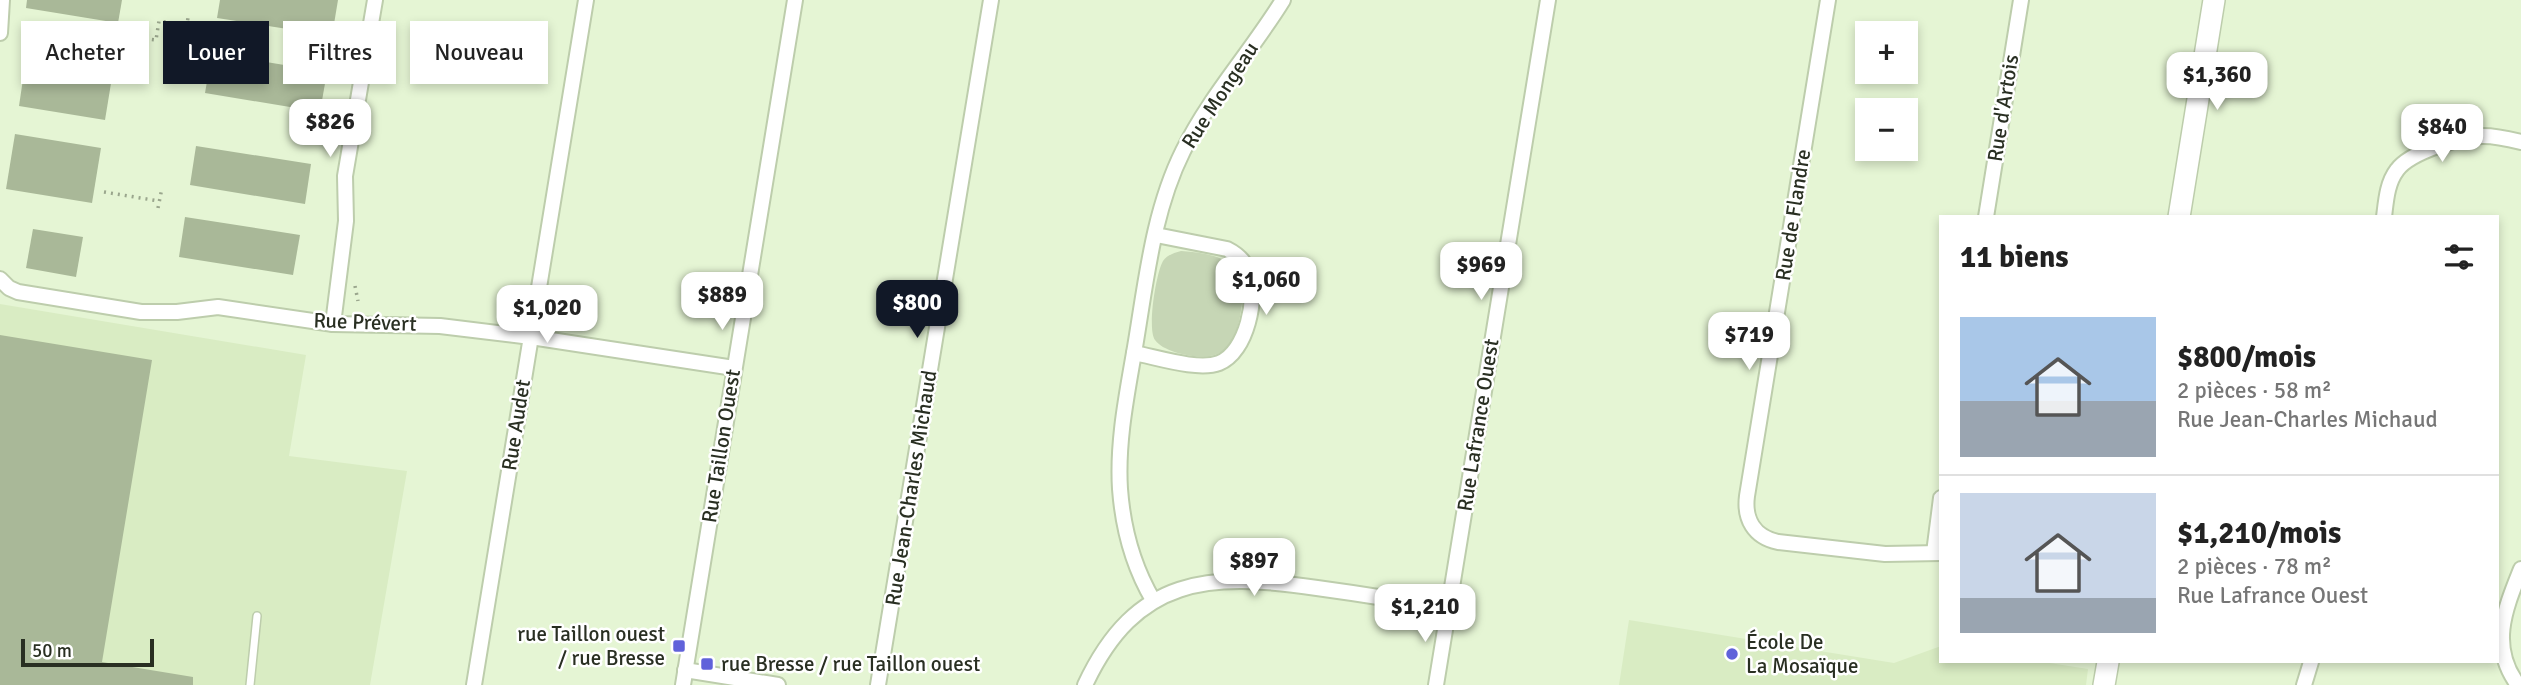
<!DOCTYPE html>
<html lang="fr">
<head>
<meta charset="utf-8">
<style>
	:root { --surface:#fff; --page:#f6f6f6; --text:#222; --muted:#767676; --line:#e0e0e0; --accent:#111827 }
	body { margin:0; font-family:Signika,sans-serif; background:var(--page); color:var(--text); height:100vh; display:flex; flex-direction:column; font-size:26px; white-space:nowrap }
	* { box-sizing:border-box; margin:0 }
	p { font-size:23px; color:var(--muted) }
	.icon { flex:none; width:38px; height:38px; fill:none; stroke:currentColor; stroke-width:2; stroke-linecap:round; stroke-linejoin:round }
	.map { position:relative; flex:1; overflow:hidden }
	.drawer { position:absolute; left:1939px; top:215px; width:560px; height:448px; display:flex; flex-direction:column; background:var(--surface); border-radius:0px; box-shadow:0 4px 10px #0003 }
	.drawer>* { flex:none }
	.guide { position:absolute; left:21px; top:21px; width:665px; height:63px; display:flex; gap:14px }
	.tools { position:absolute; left:1855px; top:21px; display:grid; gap:14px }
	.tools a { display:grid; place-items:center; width:63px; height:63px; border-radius:0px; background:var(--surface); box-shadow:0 4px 10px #0003; font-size:35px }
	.scale { position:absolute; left:21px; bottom:18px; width:133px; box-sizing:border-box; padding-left:7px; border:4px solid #292f22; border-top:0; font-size:19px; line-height:24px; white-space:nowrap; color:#292f22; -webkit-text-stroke:5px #fff; paint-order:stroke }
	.price { position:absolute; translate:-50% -60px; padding:0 16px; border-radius:14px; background:#fff; color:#222; font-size:23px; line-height:46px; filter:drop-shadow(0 2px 4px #0008) }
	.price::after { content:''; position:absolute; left:50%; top:42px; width:21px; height:16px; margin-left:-10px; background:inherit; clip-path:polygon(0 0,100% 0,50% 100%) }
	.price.active { background:var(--accent); color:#fff }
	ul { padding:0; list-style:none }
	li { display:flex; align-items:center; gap:21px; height:175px; padding:0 21px }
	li+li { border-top:2px solid var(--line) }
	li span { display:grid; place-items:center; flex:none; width:196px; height:140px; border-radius:0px; color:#555 }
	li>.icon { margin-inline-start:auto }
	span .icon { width:84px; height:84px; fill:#fffc; stroke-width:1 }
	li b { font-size:30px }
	h2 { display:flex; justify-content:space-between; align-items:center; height:84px; padding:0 21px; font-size:30px }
	.chip { padding:0 24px; border-radius:0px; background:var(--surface); box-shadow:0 4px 10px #0003; font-size:24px; line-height:63px }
	.chip.active { background:var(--accent); color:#fff }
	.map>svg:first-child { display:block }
	.built { fill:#d9ecc3 }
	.green { fill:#c6d6b5 }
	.building { fill:#a9b898 }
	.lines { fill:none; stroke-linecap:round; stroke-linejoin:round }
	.lane-casing { stroke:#bdcdac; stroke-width:10 }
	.street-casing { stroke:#bdcdac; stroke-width:18 }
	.secondary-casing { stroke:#bdcdac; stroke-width:24 }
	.path { stroke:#9aa68d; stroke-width:3.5; stroke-dasharray:2 5; stroke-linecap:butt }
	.lane { stroke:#fff; stroke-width:7 }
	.street { stroke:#fff; stroke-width:14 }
	.secondary { stroke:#fff; stroke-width:21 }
	.poi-dot { fill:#6062da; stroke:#fff; stroke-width:2.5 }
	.labels { text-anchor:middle; stroke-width:5; stroke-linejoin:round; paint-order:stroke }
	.street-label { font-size:21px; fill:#292f22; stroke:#fff }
	.poi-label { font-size:21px; fill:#292f22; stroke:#fff; text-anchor:start }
</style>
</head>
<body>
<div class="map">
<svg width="2521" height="685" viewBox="0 0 2521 685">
	<rect width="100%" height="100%" fill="#e5f5d4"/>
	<g class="built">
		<path d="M 0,304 L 306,355 L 289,456 L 407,471 L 370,685 L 0,685 Z"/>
		<path d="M 1629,620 L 1894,663 L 1941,646 L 1941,662 L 2043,662 L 2088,669 L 2086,685 L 1619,685 Z"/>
	</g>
	<path class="green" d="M 1181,251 C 1224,254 1249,263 1241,311 C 1239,323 1236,336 1228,346 C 1224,351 1217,355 1210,356 C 1196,359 1163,352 1155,340 C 1147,329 1156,273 1163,261 C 1167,255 1174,253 1181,251 Z"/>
	<g class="building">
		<path d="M 27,0 L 122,0 L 118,23 L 26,8 Z"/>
		<path d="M 220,0 L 338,0 L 332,36 L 217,18 Z"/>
		<path d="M 27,52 L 114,65 L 105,120 L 19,106 Z"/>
		<path d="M 212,53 L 327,72 L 320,112 L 205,93 Z"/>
		<path d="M 15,134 L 101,148 L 92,203 L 6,189 Z"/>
		<path d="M 196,146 L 311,164 L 305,204 L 190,185 Z"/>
		<path d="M 185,217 L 300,235 L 293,275 L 179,257 Z"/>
		<path d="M 33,229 L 83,237 L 76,277 L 26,268 Z"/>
		<path d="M 0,335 L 152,360 L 102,662 L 193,677 L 193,685 L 0,685 Z"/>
	</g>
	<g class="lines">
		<g class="lane-casing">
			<path id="lane" d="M 250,685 L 257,616"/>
		</g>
		<g class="street-casing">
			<g id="street">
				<path d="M 1828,0 L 1747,496 C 1744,519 1754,537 1778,542 L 1885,554 L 1941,553"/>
				<path d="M 0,33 L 2,0"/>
				<path d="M 1986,217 L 2021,0"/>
				<path d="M 2384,217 C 2386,201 2387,183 2397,170 C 2410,152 2462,136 2483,136 C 2496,136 2509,139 2521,142"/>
				<path d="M 0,279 L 9,288 L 18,292 L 141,312 L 177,312 L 218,307 L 333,324 L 440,326 L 531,337 L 734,368"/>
				<path d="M 333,324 L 346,221 L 345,176 L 375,0"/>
				<path d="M 1134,353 C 1156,357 1198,371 1219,363 C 1247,352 1258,297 1249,272 C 1245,261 1237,254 1227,249 L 1156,235"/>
				<path d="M 1934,553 L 1941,498"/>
				<path d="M 1153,600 C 1133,566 1123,529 1120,489 C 1117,441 1127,394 1135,347 C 1146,282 1153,211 1183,151 C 1210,96 1251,52 1283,0"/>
				<path d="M 685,670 L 778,685"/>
				<path d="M 474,685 L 586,0"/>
				<path d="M 683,685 L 795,0"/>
				<path d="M 878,685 L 991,0"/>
				<path d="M 1085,685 C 1136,576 1209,572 1317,588 C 1361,594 1405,601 1448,609"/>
				<path d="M 1436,685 L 1548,0"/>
				<path d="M 2304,685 L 2311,662"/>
				<path d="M 2518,685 C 2489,646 2505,609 2521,569"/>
			</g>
		</g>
		<g class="secondary-casing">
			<g id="secondary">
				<path d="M 2179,217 L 2214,0"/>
				<path d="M 2104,685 L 2108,662"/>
			</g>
		</g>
		<g class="path">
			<path d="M 185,34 L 188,18"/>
			<path d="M 131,37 L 156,40 L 159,21 L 187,25"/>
			<path d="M 130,46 L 132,29"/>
			<path d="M 104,192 L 159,201"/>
			<path d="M 158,208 L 162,188"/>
			<path d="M 355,286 L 358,301"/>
		</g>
		<use href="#lane" class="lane"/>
		<use href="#street" class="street"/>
		<use href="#secondary" class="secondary"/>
	</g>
	<g class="poi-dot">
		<rect x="672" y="639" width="14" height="14" rx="3.5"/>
		<circle cx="1732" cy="654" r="7"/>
		<rect x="700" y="657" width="14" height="14" rx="3.5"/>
	</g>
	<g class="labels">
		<g class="street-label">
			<text transform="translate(1220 95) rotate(-57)" y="7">Rue Mongeau</text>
			<text transform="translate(2003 108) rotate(-81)" y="7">Rue d'Artois</text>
			<text transform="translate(1793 215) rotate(-81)" y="7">Rue de Flandre</text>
			<text transform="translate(365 322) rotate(2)" y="7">Rue Prévert</text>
			<text transform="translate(516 425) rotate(-81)" y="7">Rue Audet</text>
			<text transform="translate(1478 425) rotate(-81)" y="7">Rue Lafrance Ouest</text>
			<text transform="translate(721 446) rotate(-81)" y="7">Rue Taillon Ouest</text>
			<text transform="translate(911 488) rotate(-81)" y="7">Rue Jean-Charles Michaud</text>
		</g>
		<g class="poi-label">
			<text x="665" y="641" text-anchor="end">rue Taillon ouest<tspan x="665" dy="24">/ rue Bresse</tspan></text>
			<text x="1746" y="649">École De<tspan x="1746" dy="24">La Mosaïque</tspan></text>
			<text x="721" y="671">rue Bresse / rue Taillon ouest</text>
		</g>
	</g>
</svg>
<div class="tools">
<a>+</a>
<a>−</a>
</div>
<div class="scale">50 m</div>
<b class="price" style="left:2217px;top:112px">$1,360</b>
<b class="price" style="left:330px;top:159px">$826</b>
<b class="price" style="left:2442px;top:164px">$840</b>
<b class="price" style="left:1481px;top:302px">$969</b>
<b class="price" style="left:1266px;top:317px">$1,060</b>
<b class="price" style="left:722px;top:332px">$889</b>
<b class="price active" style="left:917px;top:340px">$800</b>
<b class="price" style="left:547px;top:345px">$1,020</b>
<b class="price" style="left:1749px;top:372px">$719</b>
<b class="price" style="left:1254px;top:598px">$897</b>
<b class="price" style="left:1425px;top:644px">$1,210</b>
<div class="guide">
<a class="chip">Acheter</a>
<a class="chip active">Louer</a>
<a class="chip">Filtres</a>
<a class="chip">Nouveau</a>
</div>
<section class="drawer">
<h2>11 biens<svg class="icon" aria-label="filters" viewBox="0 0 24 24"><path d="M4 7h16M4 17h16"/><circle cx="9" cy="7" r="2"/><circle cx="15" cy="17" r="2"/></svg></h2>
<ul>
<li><span style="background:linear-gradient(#a9c7e8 60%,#9aa5b1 0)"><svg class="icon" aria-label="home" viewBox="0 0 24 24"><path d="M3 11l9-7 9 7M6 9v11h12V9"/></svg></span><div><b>$800/mois</b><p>2 pièces · 58 m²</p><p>Rue Jean-Charles Michaud</p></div></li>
<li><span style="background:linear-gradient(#c9d6e8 75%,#9aa5b1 0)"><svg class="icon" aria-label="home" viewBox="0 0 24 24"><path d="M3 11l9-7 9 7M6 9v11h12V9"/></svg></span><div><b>$1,210/mois</b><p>2 pièces · 78 m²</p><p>Rue Lafrance Ouest</p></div></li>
</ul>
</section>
</div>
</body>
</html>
